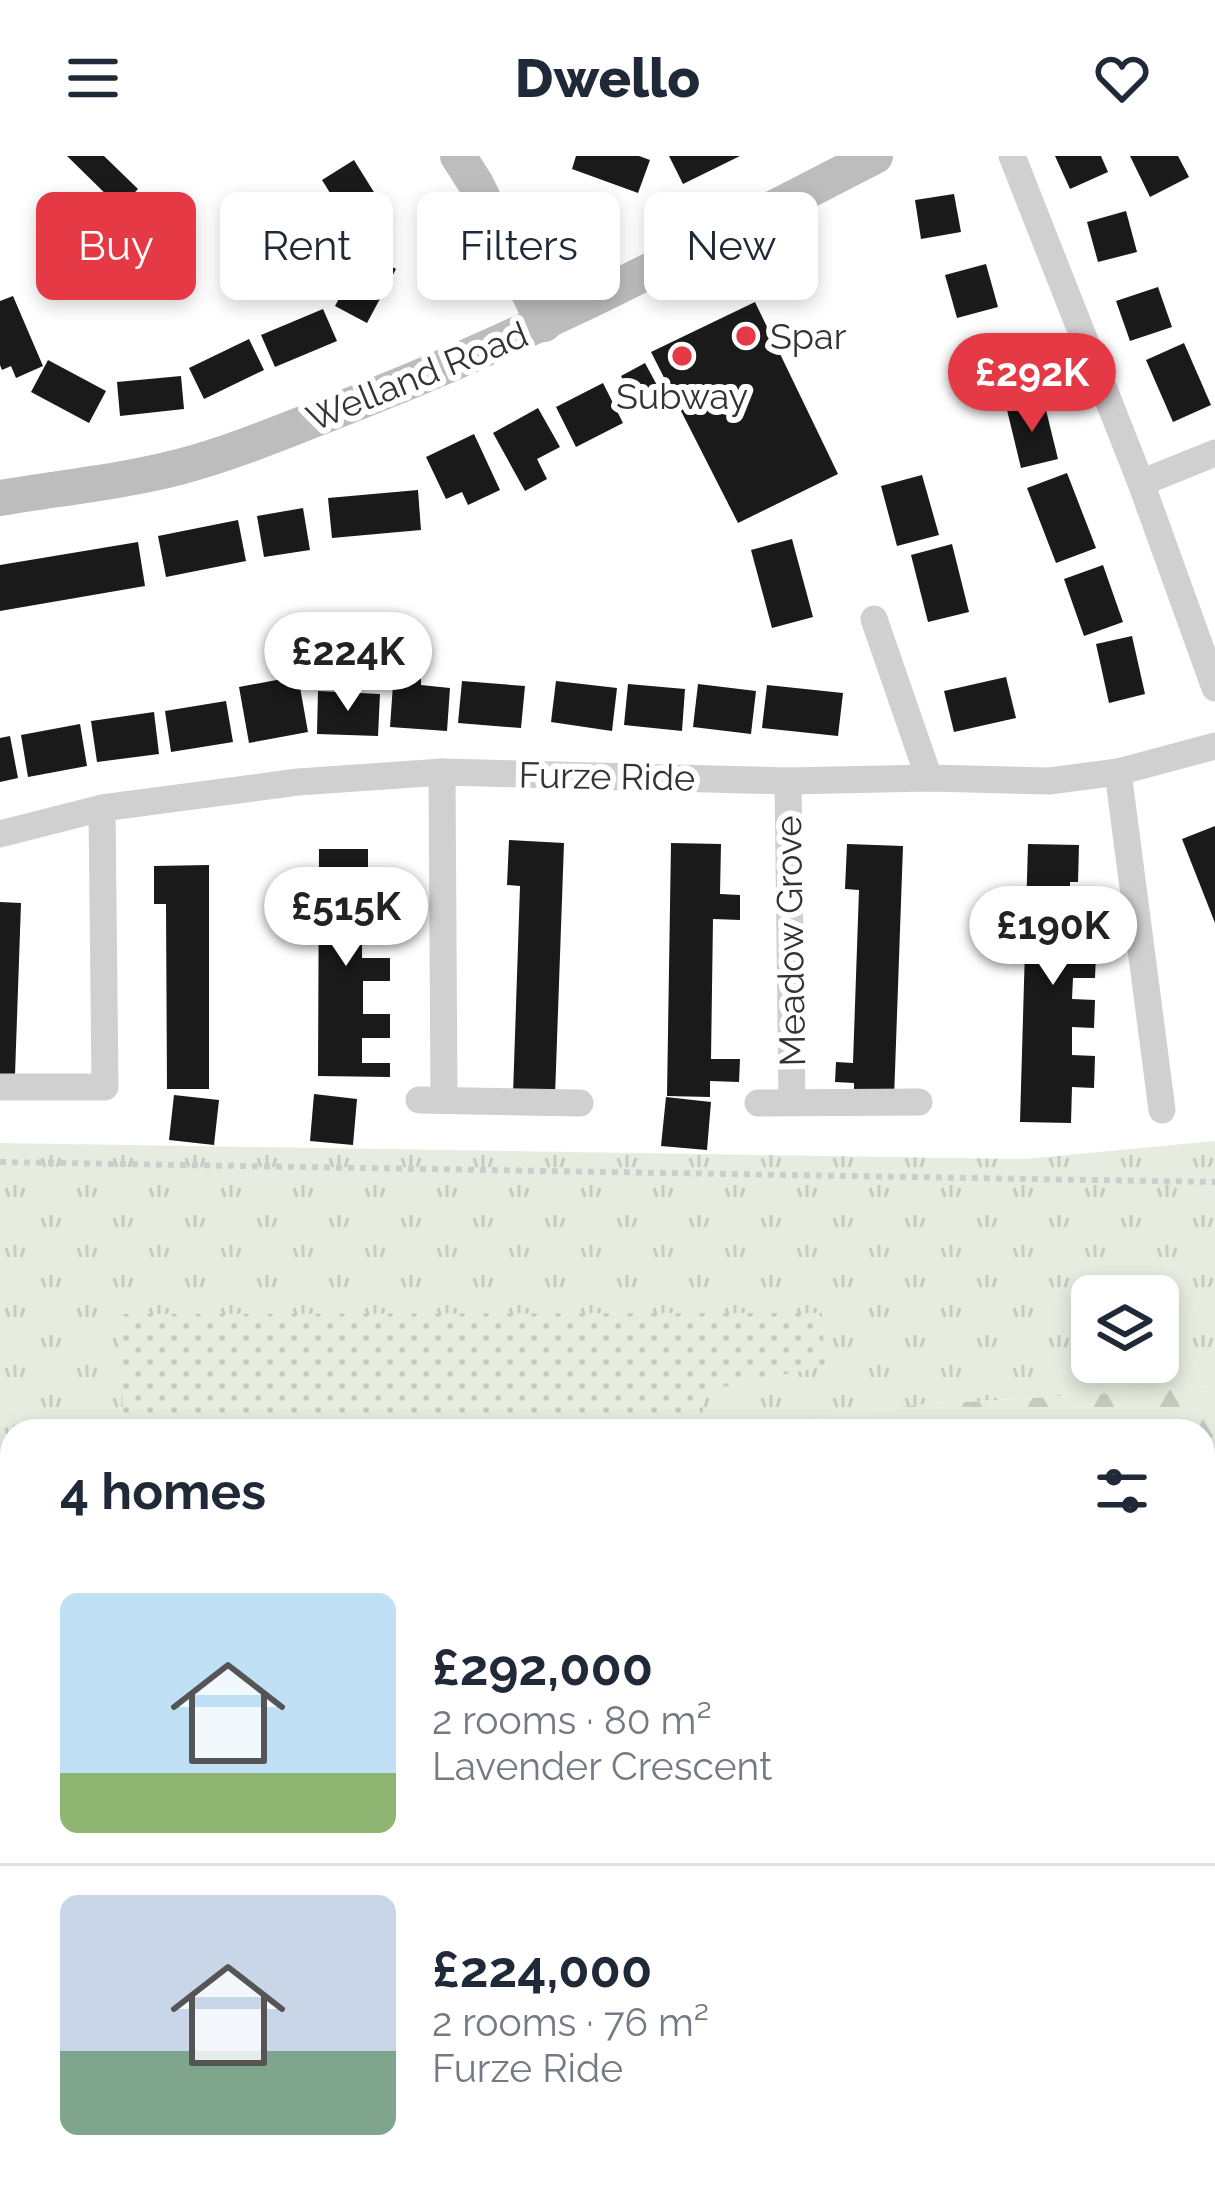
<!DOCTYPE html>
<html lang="en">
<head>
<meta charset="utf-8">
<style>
	:root { --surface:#fff; --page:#f6f6f7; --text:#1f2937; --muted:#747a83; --line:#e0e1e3; --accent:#e63946 }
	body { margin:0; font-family:Raleway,sans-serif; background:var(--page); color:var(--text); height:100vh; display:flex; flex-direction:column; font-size:45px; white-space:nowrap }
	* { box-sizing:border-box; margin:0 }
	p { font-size:39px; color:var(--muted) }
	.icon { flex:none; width:66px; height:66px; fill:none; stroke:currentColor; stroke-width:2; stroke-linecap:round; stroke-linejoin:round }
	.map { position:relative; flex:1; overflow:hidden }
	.drawer { position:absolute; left:0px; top:1263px; width:1215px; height:768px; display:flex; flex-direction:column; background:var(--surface); border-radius:36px 36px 0 0; box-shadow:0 6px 18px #0003 }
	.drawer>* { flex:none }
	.guide { position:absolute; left:36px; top:36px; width:1143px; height:108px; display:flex; gap:24px }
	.buttons { position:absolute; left:1071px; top:1119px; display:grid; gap:24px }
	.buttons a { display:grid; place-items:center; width:108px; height:108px; border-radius:18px; background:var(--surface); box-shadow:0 6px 18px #0003; font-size:60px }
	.price { position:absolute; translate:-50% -102px; padding:0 27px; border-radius:42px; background:#fff; color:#222; font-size:39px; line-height:78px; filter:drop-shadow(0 3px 6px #0008) }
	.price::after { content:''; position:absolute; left:50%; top:72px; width:36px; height:27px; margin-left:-18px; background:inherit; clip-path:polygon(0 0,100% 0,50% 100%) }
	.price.on { background:var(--accent); color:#fff }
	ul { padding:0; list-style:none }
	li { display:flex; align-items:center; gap:36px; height:300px; padding:0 60px }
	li+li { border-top:3px solid var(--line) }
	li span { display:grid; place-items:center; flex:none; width:336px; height:240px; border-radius:18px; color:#555 }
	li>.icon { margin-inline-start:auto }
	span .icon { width:144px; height:144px; fill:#fffc; stroke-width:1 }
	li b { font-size:51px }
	h2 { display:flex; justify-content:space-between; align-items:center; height:144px; padding:0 60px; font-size:51px }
	.tag { padding:0 42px; border-radius:18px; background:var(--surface); box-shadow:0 6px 18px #0003; font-size:42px; line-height:108px }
	.tag.on { background:var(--accent); color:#fff }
	header { display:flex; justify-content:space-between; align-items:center; height:156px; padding:0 60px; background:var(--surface); font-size:54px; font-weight:800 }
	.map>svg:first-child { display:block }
	.grass { fill:url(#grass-tufts); fill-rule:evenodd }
	.forest { fill:url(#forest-firs) }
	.garden { fill:url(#garden-dots) }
	.building { fill:#1a1a1a }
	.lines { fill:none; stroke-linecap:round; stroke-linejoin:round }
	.path { stroke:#cdcdcd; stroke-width:6; stroke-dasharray:6 6; stroke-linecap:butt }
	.street { stroke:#d0d0d0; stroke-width:27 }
	.secondary { stroke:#bdbdbd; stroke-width:36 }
	.highway { stroke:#9a9a9a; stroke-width:48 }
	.poi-dot { fill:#e63946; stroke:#fff; stroke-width:4.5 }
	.labels { text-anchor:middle; stroke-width:12; stroke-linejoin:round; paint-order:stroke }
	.poi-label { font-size:36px; fill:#333; stroke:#fff; text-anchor:start }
	.street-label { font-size:36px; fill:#333; stroke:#fff }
</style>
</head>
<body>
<header><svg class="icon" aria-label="menu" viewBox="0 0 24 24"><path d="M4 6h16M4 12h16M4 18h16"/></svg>Dwello<svg class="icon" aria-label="heart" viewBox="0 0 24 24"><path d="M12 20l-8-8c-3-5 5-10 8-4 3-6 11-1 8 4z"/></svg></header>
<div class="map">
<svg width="1215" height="2031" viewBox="0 0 1215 2031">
	<defs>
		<pattern id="grass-tufts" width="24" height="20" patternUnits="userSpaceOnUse" patternTransform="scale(3)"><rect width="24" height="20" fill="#e6ecdf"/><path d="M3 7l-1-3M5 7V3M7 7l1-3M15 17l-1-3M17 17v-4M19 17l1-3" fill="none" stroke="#c6cbc0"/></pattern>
		<pattern id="forest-firs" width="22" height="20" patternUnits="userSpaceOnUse" patternTransform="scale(3)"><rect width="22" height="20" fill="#e6ecdf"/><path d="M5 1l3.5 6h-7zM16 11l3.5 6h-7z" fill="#c6cbc0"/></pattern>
		<pattern id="garden-dots" width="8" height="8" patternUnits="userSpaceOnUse" patternTransform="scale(3)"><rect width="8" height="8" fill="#e6ecdf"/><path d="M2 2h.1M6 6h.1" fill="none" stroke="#c6cbc0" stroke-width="1.8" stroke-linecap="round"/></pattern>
	</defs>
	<rect width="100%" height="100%" fill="#fff"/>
	<path class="grass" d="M 1215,985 L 1215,1231 L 916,1249 L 715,1275 L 12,1275 L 12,1404 L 0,1407 L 0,987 L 1025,1003 ZM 1092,1140 L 1158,1140 L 1158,1206 L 1092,1206 Z"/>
	<g class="forest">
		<path d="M 1215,1231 L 1215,1346 L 1203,1346 L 1203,1275 L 715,1275 L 916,1249 Z"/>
		<path d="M 12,1404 L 12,1509 L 0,1512 L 0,1407 Z"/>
		<path d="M 1203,1477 L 1215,1477 L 1215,1713 L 1203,1718 Z"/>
		<path d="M 12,1758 L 12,1901 L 0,1907 L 0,1763 Z"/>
	</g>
	<path class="garden" d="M 822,1157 L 825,1210 L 703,1235 L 703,1264 L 620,1275 L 124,1275 L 118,1158 Z"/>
	<g class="building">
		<path d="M 67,0 L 104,0 L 138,33 L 120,52 Z"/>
		<path d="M 576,0 L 639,0 L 650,4 L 638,37 L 572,13 Z"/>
		<path d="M 669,0 L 740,0 L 683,28 Z"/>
		<path d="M 1055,0 L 1101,0 L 1108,16 L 1070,33 Z"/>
		<path d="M 1130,0 L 1178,0 L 1189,21 L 1150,41 Z"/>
		<path d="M 354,4 L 390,62 L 358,82 L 322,24 Z"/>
		<path d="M 954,38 L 961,76 L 921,83 L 915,44 Z"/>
		<path d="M 1126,55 L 1137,96 L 1098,106 L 1087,66 Z"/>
		<path d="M 364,96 L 396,113 L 367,167 L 335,150 Z"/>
		<path d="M 986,108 L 998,151 L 957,162 L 945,119 Z"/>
		<path d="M 1158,131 L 1172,171 L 1130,185 L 1116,145 Z"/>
		<path d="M 13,140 L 43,210 L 16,222 L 11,210 L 2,214 L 0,209 L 0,145 Z"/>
		<path d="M 755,146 L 838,318 L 738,367 L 651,196 Z"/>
		<path d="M 323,153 L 337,185 L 275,211 L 261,179 Z"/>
		<path d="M 249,183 L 264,214 L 204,243 L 189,212 Z"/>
		<path d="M 1018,185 L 1031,227 L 990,240 L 977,198 Z"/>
		<path d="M 1184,187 L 1211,249 L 1173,266 L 1146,204 Z"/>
		<path d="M 48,204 L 106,235 L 89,267 L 31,236 Z"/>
		<path d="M 645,207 L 665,244 L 641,257 L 621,220 Z"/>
		<path d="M 181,220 L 184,253 L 120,260 L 117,226 Z"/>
		<path d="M 603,227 L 623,267 L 576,291 L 556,251 Z"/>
		<path d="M 1044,246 L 1058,303 L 1021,312 L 1007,254 Z"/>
		<path d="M 538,252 L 560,291 L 537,303 L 547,323 L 525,335 L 493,277 Z"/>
		<path d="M 474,278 L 500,334 L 468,349 L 462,336 L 446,343 L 426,301 Z"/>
		<path d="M 1067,317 L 1096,392 L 1056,407 L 1027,332 Z"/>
		<path d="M 922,319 L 939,379 L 897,390 L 881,330 Z"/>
		<path d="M 418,334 L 421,374 L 332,382 L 328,342 Z"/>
		<path d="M 303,352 L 310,394 L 264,401 L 257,360 Z"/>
		<path d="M 238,364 L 246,405 L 166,421 L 158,380 Z"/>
		<path d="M 792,383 L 813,461 L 772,472 L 751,394 Z"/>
		<path d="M 138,386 L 145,430 L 0,455 L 0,409 Z"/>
		<path d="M 952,388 L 969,456 L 928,466 L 911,399 Z"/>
		<path d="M 1103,409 L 1123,466 L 1084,480 L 1064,423 Z"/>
		<path d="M 1132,480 L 1145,538 L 1109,547 L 1096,488 Z"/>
		<path d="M 394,514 L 421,516 L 421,529 L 450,532 L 447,575 L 390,571 Z"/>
		<path d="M 298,520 L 308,576 L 249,587 L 239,531 Z"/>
		<path d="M 1006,521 L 1016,562 L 954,576 L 944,535 Z"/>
		<path d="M 462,525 L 525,530 L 521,572 L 458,567 Z"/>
		<path d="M 556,525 L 617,532 L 612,575 L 551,566 Z"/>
		<path d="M 628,528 L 685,533 L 682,575 L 624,569 Z"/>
		<path d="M 698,528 L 756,535 L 751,578 L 693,571 Z"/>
		<path d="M 767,529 L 843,537 L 838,580 L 762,572 Z"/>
		<path d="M 318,535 L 380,538 L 378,580 L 317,578 Z"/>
		<path d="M 226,545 L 233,586 L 171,596 L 165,555 Z"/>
		<path d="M 154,556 L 159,598 L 97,606 L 91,565 Z"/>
		<path d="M 80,568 L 87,610 L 28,621 L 21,579 Z"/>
		<path d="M 10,580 L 18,622 L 0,626 L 0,582 Z"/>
		<path d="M 1215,670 L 1215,767 L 1182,683 Z"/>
		<path d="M 509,684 L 564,687 L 555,940 L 513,939 L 520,730 L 507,729 Z"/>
		<path d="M 671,687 L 721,688 L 720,738 L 740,739 L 740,764 L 713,763 L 711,903 L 740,903 L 739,926 L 710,925 L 710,941 L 667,940 Z"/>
		<path d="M 847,688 L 903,690 L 894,943 L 854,942 L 854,927 L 835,926 L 836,906 L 853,907 L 859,734 L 845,733 Z"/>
		<path d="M 1028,688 L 1079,689 L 1078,726 L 1070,726 L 1070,743 L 1092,743 L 1092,766 L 1071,766 L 1070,798 L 1096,798 L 1095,822 L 1073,822 L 1072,843 L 1095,844 L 1094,872 L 1072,871 L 1072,899 L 1095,900 L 1094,932 L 1072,931 L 1071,967 L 1020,966 Z"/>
		<path d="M 319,693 L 368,693 L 368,734 L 362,735 L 362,802 L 390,802 L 390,825 L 363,825 L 363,858 L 390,858 L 390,882 L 362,882 L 362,907 L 390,907 L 390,921 L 318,920 Z"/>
		<path d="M 209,709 L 209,933 L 167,933 L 166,748 L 154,748 L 154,710 Z"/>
		<path d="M 0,746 L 21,747 L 15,919 L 0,918 Z"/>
		<path d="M 314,938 L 357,943 L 353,989 L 310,985 Z"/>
		<path d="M 174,939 L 219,944 L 214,989 L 169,984 Z"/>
		<path d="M 666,941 L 711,946 L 707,994 L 661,990 Z"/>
		<path d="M 1215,1793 L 1215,1832 L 1203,1834 L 1203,1794 Z"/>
		<path d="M 267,2019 L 339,2019 L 342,2031 L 270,2031 Z"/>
		<path d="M 398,2019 L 451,2019 L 451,2021 L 434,2025 L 436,2031 L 401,2031 Z"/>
		<path d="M 595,2019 L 784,2019 L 787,2031 L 771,2031 L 769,2025 L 739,2031 L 598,2031 Z"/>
		<path d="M 889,2019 L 922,2019 L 924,2031 L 891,2031 Z"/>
		<path d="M 1032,2019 L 1067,2019 L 1069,2031 L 1034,2031 Z"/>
		<path d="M 1167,2019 L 1203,2019 L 1205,2031 L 1169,2031 Z"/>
	</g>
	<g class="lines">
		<path class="path" d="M 0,1006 L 1215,1026"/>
		<g class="street">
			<path d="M 1012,0 L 1141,327 L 1215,532"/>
			<path d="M 1141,327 L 1215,297"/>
			<path d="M 874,463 L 929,622"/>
			<path d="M 442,616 L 444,943"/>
			<path d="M 1118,616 L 1162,954"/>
			<path d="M 788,625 L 792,946"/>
			<path d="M 0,678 L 102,652 L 298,626 L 442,616 L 788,625 L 929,622 L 1049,625 L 1118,616 L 1215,590"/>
			<path d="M 0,931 L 105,931 L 102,652"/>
			<path d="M 419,944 L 580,947"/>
			<path d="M 758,947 L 919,946"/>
			<path d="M 1205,1890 L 1215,1889"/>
			<path d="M 382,2019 L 385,2031"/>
			<path d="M 989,2019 L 990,2031"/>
			<path d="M 100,2031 L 100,2028 L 124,2019"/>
		</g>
		<g class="secondary">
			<path d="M 458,0 L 476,28 L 544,168"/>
			<path d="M 0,342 C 59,332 121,326 179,311 C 232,297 282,276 333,256 C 522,184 696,92 875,0"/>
		</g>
		<g class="highway">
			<path d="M 1203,1383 L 1215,1383"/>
			<path d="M 1203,1430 L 1215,1429"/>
			<path d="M 0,1615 L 12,1610"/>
			<path d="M 0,1698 L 12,1693"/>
		</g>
	</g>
	<g class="poi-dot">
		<circle cx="746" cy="180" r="12"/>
		<circle cx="682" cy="200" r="12"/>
	</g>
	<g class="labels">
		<g class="poi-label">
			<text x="770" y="193">Spar</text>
			<text x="682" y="253" text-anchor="middle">Subway</text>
		</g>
		<g class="street-label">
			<text transform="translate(417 220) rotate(-22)" y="13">Welland Road</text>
			<text transform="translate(607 620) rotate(1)" y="13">Furze Ride</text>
			<text transform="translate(790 785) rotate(-91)" y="13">Meadow Grove</text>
		</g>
	</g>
</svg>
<div class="buttons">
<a><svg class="icon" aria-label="layers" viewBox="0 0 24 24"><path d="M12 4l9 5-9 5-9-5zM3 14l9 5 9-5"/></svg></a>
</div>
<b class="price on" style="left:1032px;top:279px">£292K</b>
<b class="price" style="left:348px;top:558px">£224K</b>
<b class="price" style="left:346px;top:813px">£515K</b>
<b class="price" style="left:1053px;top:832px">£190K</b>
<div class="guide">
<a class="tag on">Buy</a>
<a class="tag">Rent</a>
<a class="tag">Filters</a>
<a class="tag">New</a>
</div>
<section class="drawer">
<h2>4 homes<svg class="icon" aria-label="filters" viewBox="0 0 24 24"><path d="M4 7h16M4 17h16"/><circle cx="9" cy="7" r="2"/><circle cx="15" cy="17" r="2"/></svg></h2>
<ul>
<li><span style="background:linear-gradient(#bfe0f5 75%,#8fb573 0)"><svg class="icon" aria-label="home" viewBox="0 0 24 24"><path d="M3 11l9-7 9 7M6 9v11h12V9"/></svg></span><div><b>£292,000</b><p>2 rooms · 80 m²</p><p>Lavender Crescent</p></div></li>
<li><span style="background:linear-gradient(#c9d6e8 65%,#7fa58c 0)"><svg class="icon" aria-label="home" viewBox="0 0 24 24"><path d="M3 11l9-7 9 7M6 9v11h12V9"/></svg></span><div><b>£224,000</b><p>2 rooms · 76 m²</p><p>Furze Ride</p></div></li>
</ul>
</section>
</div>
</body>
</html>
